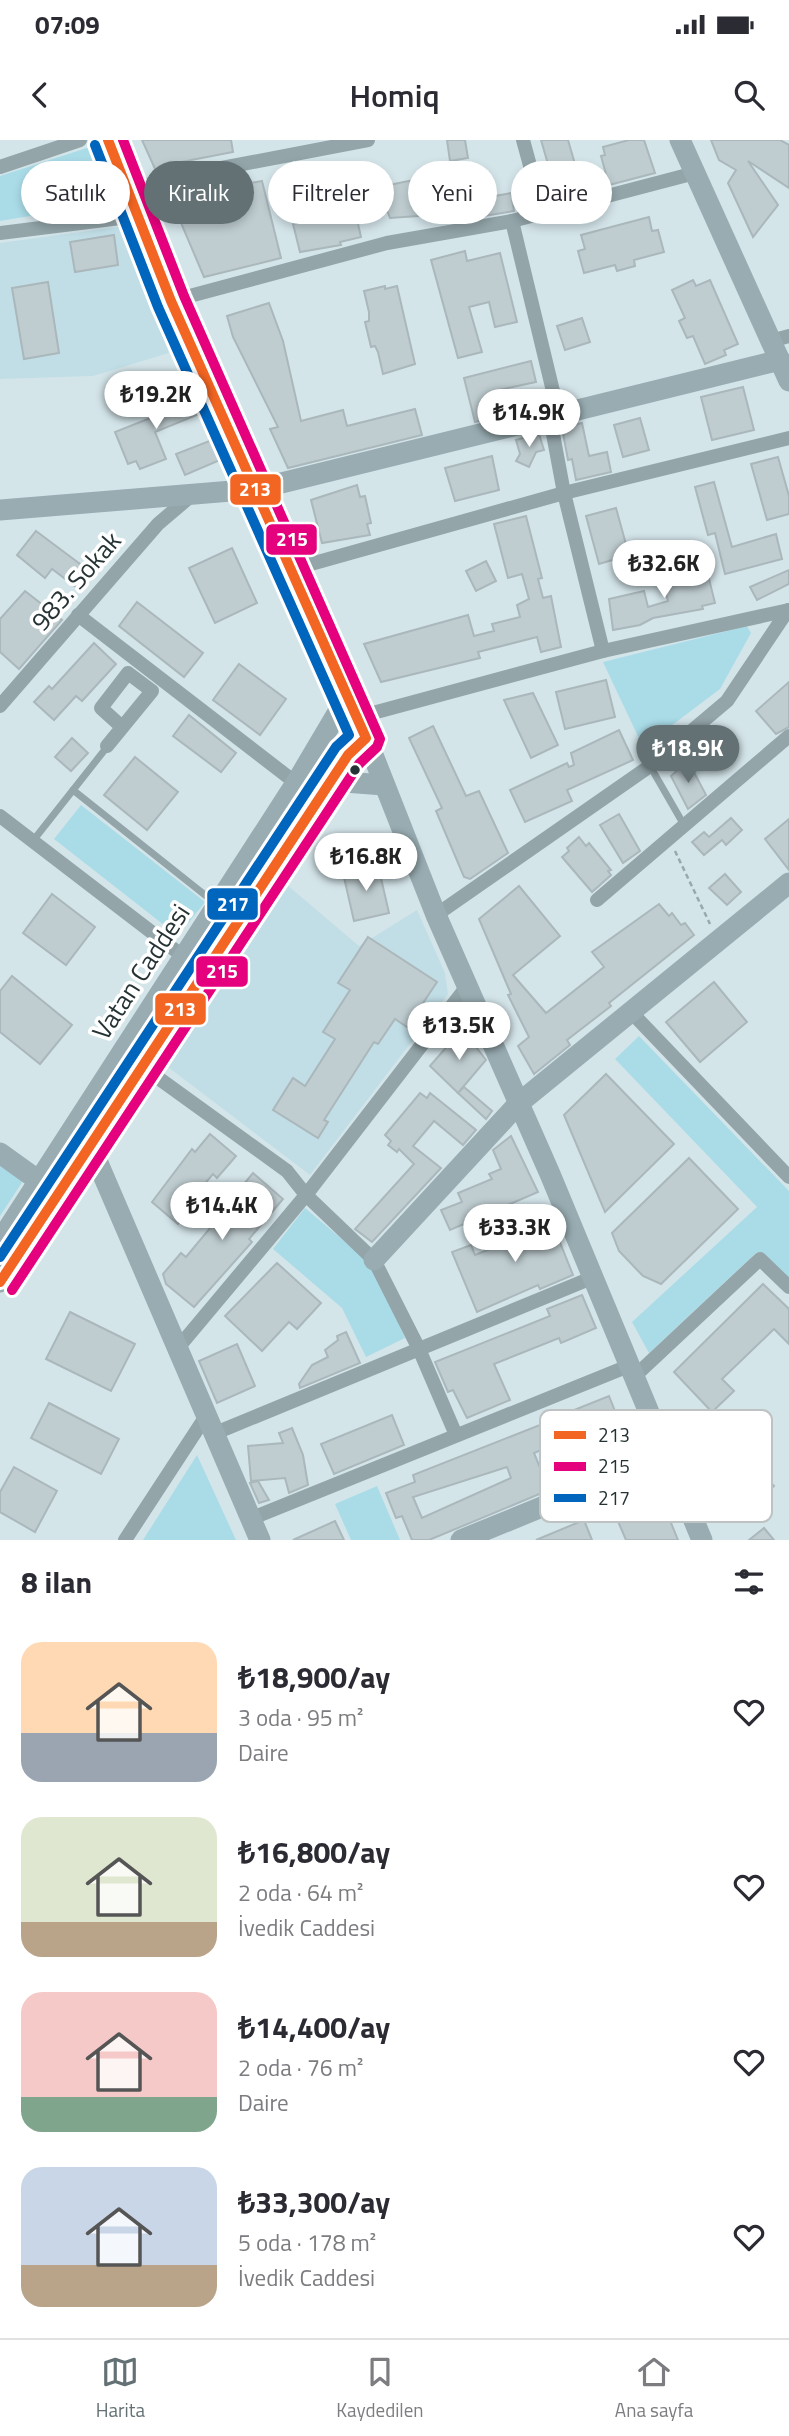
<!DOCTYPE html>
<html lang="tr">
<head>
<meta charset="utf-8">
<style>
	:root { --surface:#fff; --page:#f7f7f7; --text:#2b2b33; --muted:#7c7c81; --line:#e1e1e2; --accent:#637174 }
	body { margin:0; font-family:"Titillium Web",sans-serif; background:var(--page); color:var(--text); height:100vh; display:flex; flex-direction:column; font-size:26px; white-space:nowrap }
	* { box-sizing:border-box; margin:0 }
	p { font-size:23px; color:var(--muted) }
	.icon { flex:none; width:38px; height:38px; fill:none; stroke:currentColor; stroke-width:2; stroke-linecap:round; stroke-linejoin:round }
	.map { position:relative; height:1400px; overflow:hidden }
	.sheet { display:flex; flex-direction:column; background:var(--surface); flex:1 }
	.sheet>* { flex:none }
	.top-card { position:absolute; left:21px; top:21px; width:747px; height:63px; display:flex; gap:14px }
	.price { position:absolute; translate:-50% -60px; padding:0 16px; border-radius:24px; background:#fff; color:#222; font-size:23px; line-height:46px; filter:drop-shadow(0 2px 4px #0008) }
	.price::after { content:''; position:absolute; left:50%; top:42px; width:21px; height:16px; margin-left:-10px; background:inherit; clip-path:polygon(0 0,100% 0,50% 100%) }
	.price.selected { background:var(--accent); color:#fff }
	ul { padding:0; list-style:none }
	li { display:flex; align-items:center; gap:21px; height:175px; padding:0 21px }
	li span { display:grid; place-items:center; flex:none; width:196px; height:140px; border-radius:21px; color:#555 }
	li>.icon { margin-inline-start:auto }
	span .icon { width:84px; height:84px; fill:#fffc; stroke-width:1 }
	li b { font-size:30px }
	h2 { display:flex; justify-content:space-between; align-items:center; height:84px; padding:0 21px; font-size:30px }
	.chip { padding:0 24px; border-radius:32px; background:var(--surface); box-shadow:0 4px 10px #0003; font-size:24px; line-height:63px }
	.chip.selected { background:var(--accent); color:#fff }
	.status { display:flex; justify-content:space-between; align-items:center; height:49px; padding:0 35px; background:var(--surface); direction:ltr }
	.status svg { height:19px; fill:currentColor }
	header { display:flex; justify-content:space-between; align-items:center; height:91px; padding:0 21px; background:var(--surface); font-size:32px; font-weight:600 }
	.dock { display:flex; justify-content:space-around; align-items:center; height:98px; border-top:2px solid var(--line); background:var(--surface); font-size:19px; color:var(--muted) }
	.dock a { display:grid; justify-items:center; gap:4px }
	.dock .selected { color:var(--accent) }
	.map>svg:first-child { display:block }
	.built { fill:#c1dee6 }
	.green { fill:#aadce8 }
	.building { fill:#bfcdd1; stroke:#aab7bb; stroke-width:2; fill-rule:evenodd }
	.lines { fill:none; stroke-linecap:round; stroke-linejoin:round }
	.path { stroke:#98a9ac; stroke-width:2.5; stroke-dasharray:5 3.5; stroke-linecap:butt }
	.lane { stroke:#93a5a9; stroke-width:7 }
	.street { stroke:#93a5a9; stroke-width:14 }
	.secondary { stroke:#98acb1; stroke-width:21 }
	.bus-1-casing { stroke:#fff; stroke-width:16 }
	.bus-2-casing { stroke:#fff; stroke-width:16 }
	.bus-3-casing { stroke:#fff; stroke-width:16 }
	.bus-1 { stroke:#f26522; stroke-width:10 }
	.bus-2 { stroke:#e5007d; stroke-width:10 }
	.bus-3 { stroke:#0065bd; stroke-width:10 }
	.bus-dot { fill:#263335; stroke:#fff; stroke-width:2.5 }
	.labels { text-anchor:middle; stroke-width:7; stroke-linejoin:round; paint-order:stroke }
	.street-label { font-size:26px; fill:#263335; stroke:#fff }
	.key { fill:#fff; stroke:#bec2c2; stroke-width:2 }
	.key-label { font-size:19px; fill:#263335 }
	.line-badge { stroke:#fff; stroke-width:2.5 }
	.badge-label { font-size:19px; text-anchor:middle; font-weight:bold; fill:#fff }
</style>
</head>
<body>
<div class="status"><b>07:09</b><svg viewBox="0 0 49 12"><path d="M0 12V9h3v3zM5 12V6h3v6zM10 12V3h3v9zM15 12V0h3v12zM26 1h20v11H26zM47 4h2v5h-2z"/></svg></div>
<header><svg class="icon" aria-label="back" viewBox="0 0 24 24"><path d="M15 5l-7 7 7 7"/></svg>Homiq<svg class="icon" aria-label="search" viewBox="0 0 24 24"><circle cx="10" cy="10" r="6"/><path d="M15 15l6 6"/></svg></header>
<div class="map">
<svg width="789" height="1400" viewBox="0 0 789 1400">
	<rect width="100%" height="100%" fill="#d4e5ea"/>
	<g class="built">
		<path d="M 124,86 L 169,213 L 93,236 L 0,239 L 0,103 Z"/>
		<path d="M 279,738 L 359,806 L 417,770 L 445,833 L 448,854 L 310,1035 L 164,924 Z"/>
	</g>
	<g class="green">
		<path d="M 93,6 L 114,62 L 0,81 L 0,36 Z"/>
		<path d="M 747,486 L 751,493 L 720,549 L 643,607 L 603,522 Z"/>
		<path d="M 337,604 L 342,608 L 0,1129 L 0,1122 Z"/>
		<path d="M 81,665 L 205,762 L 178,796 L 54,699 Z"/>
		<path d="M 639,896 L 789,1051 L 789,1139 L 757,1112 L 649,1213 L 632,1182 L 757,1067 L 615,919 Z"/>
		<path d="M 0,1026 L 23,1041 L 0,1076 Z"/>
		<path d="M 305,1068 L 362,1116 L 376,1134 L 405,1198 L 366,1217 L 342,1168 L 273,1109 Z"/>
		<path d="M 197,1315 L 236,1400 L 143,1400 Z"/>
		<path d="M 377,1346 L 400,1400 L 351,1400 L 335,1364 Z"/>
	</g>
	<g class="building">
		<path d="M 142,0 L 231,0 L 233,12 L 181,22 L 181,26 L 156,31 Z"/>
		<path d="M 447,0 L 465,0 L 468,18 L 450,21 Z"/>
		<path d="M 541,0 L 568,0 L 579,38 L 554,45 Z"/>
		<path d="M 629,0 L 644,0 L 655,33 L 609,45 L 601,16 L 605,15 L 603,7 Z"/>
		<path d="M 711,0 L 780,0 L 789,5 L 789,48 L 748,21 L 778,65 L 753,97 L 728,43 L 736,30 L 719,20 Z"/>
		<path d="M 419,39 L 420,42 L 425,41 L 429,69 L 417,72 L 418,76 L 390,78 L 380,52 L 394,44 Z"/>
		<path d="M 262,41 L 281,118 L 204,137 L 170,57 Z"/>
		<path d="M 511,53 L 514,71 L 465,79 L 463,63 L 490,61 L 489,57 Z"/>
		<path d="M 350,71 L 352,76 L 356,75 L 361,97 L 340,102 L 341,105 L 300,112 L 293,84 Z"/>
		<path d="M 649,77 L 652,91 L 658,90 L 664,112 L 634,120 L 635,126 L 617,131 L 615,125 L 584,133 L 578,111 L 585,109 L 581,95 Z"/>
		<path d="M 114,95 L 118,125 L 75,132 L 70,102 Z"/>
		<path d="M 465,111 L 467,121 L 500,113 L 517,182 L 495,187 L 489,162 L 469,167 L 482,212 L 458,218 L 431,120 Z"/>
		<path d="M 693,140 L 696,146 L 710,140 L 738,204 L 724,210 L 726,215 L 705,224 L 693,196 L 687,198 L 679,181 L 685,178 L 672,150 Z"/>
		<path d="M 48,142 L 59,213 L 24,219 L 12,148 Z"/>
		<path d="M 385,146 L 385,149 L 397,146 L 415,224 L 383,234 L 378,212 L 375,206 L 371,207 L 365,182 L 369,181 L 369,172 L 364,151 Z"/>
		<path d="M 269,163 L 283,201 L 301,281 L 343,270 L 347,286 L 415,269 L 422,295 L 288,328 L 270,289 L 278,287 L 233,197 L 227,176 Z"/>
		<path d="M 582,178 L 590,202 L 565,210 L 557,186 Z"/>
		<path d="M 531,221 L 536,242 L 499,250 L 505,274 L 475,282 L 464,238 Z"/>
		<path d="M 743,247 L 754,290 L 712,300 L 701,257 Z"/>
		<path d="M 195,252 L 204,272 L 155,292 L 166,319 L 140,329 L 136,321 L 128,324 L 115,292 L 158,275 L 155,268 Z"/>
		<path d="M 640,278 L 649,310 L 623,317 L 614,285 Z"/>
		<path d="M 582,283 L 589,316 L 607,312 L 611,332 L 576,340 L 572,319 L 568,320 L 562,288 Z"/>
		<path d="M 539,294 L 544,310 L 536,312 L 529,327 L 516,321 L 520,314 L 516,300 Z"/>
		<path d="M 212,300 L 220,320 L 185,335 L 176,314 Z"/>
		<path d="M 492,316 L 499,350 L 455,361 L 445,328 Z"/>
		<path d="M 778,317 L 789,356 L 789,374 L 767,380 L 751,324 Z"/>
		<path d="M 714,342 L 732,407 L 776,394 L 782,419 L 725,434 L 715,393 L 708,395 L 695,347 Z"/>
		<path d="M 357,345 L 360,357 L 365,356 L 371,383 L 367,384 L 370,395 L 322,403 L 311,360 Z"/>
		<path d="M 616,368 L 629,415 L 599,424 L 586,376 Z"/>
		<path d="M 526,376 L 542,438 L 538,439 L 543,458 L 551,456 L 561,507 L 541,512 L 537,497 L 478,512 L 480,518 L 381,542 L 364,504 L 468,475 L 474,496 L 494,491 L 492,484 L 520,477 L 517,465 L 529,459 L 522,434 L 508,438 L 494,384 Z"/>
		<path d="M 36,391 L 92,433 L 80,450 L 52,429 L 45,438 L 17,415 Z"/>
		<path d="M 232,408 L 257,463 L 215,483 L 189,428 Z"/>
		<path d="M 486,421 L 496,441 L 476,451 L 466,431 Z"/>
		<path d="M 703,428 L 705,436 L 708,435 L 715,463 L 702,466 L 703,469 L 653,478 L 640,485 L 613,490 L 609,459 L 644,451 L 648,467 L 668,461 L 662,438 Z"/>
		<path d="M 789,430 L 789,444 L 757,460 L 750,447 Z"/>
		<path d="M 25,451 L 62,480 L 19,529 L 0,512 L 0,479 Z"/>
		<path d="M 137,462 L 203,513 L 184,537 L 119,486 Z"/>
		<path d="M 94,503 L 116,524 L 82,561 L 76,556 L 54,580 L 34,562 L 49,546 L 52,549 Z"/>
		<path d="M 239,524 L 286,559 L 260,595 L 213,560 Z"/>
		<path d="M 606,540 L 615,577 L 565,589 L 556,552 Z"/>
		<path d="M 789,542 L 789,587 L 776,594 L 756,571 Z"/>
		<path d="M 533,553 L 558,605 L 531,618 L 504,560 Z"/>
		<path d="M 189,575 L 236,613 L 221,632 L 173,596 Z"/>
		<path d="M 433,586 L 466,656 L 479,651 L 508,713 L 470,739 L 464,737 L 436,671 L 442,668 L 409,598 Z"/>
		<path d="M 619,590 L 633,620 L 567,650 L 572,661 L 525,682 L 510,650 L 567,623 L 569,627 L 574,625 L 571,613 Z"/>
		<path d="M 72,598 L 88,613 L 71,631 L 55,617 Z"/>
		<path d="M 135,617 L 178,652 L 147,690 L 104,655 Z"/>
		<path d="M 688,621 L 706,655 L 688,669 L 671,636 Z"/>
		<path d="M 619,674 L 640,711 L 623,723 L 600,685 Z"/>
		<path d="M 731,678 L 742,690 L 726,705 L 722,700 L 704,715 L 692,702 L 704,692 L 709,697 Z"/>
		<path d="M 789,679 L 789,730 L 765,699 Z"/>
		<path d="M 579,697 L 586,706 L 589,703 L 611,730 L 608,731 L 611,735 L 592,752 L 562,717 L 569,711 L 567,708 Z"/>
		<path d="M 378,725 L 389,773 L 354,781 L 343,733 Z"/>
		<path d="M 725,734 L 741,752 L 727,765 L 709,748 Z"/>
		<path d="M 519,746 L 560,796 L 513,835 L 546,873 L 604,827 L 592,812 L 659,764 L 669,776 L 672,773 L 681,785 L 685,783 L 694,795 L 609,863 L 611,866 L 567,900 L 570,905 L 534,934 L 518,906 L 529,897 L 508,855 L 511,854 L 479,779 Z"/>
		<path d="M 52,754 L 95,787 L 66,825 L 23,793 Z"/>
		<path d="M 368,797 L 437,842 L 407,887 L 395,879 L 378,904 L 374,902 L 324,980 L 328,982 L 318,998 L 273,970 L 293,938 L 305,946 L 335,899 L 323,892 L 350,850 L 338,843 Z"/>
		<path d="M 12,836 L 72,885 L 40,924 L 0,892 L 0,851 Z"/>
		<path d="M 714,842 L 747,882 L 700,922 L 666,882 Z"/>
		<path d="M 462,889 L 486,920 L 458,953 L 430,926 Z"/>
		<path d="M 606,934 L 674,1004 L 605,1072 L 564,975 Z"/>
		<path d="M 464,947 L 492,971 L 486,979 L 458,953 Z"/>
		<path d="M 420,953 L 427,958 L 430,953 L 476,990 L 463,1005 L 434,981 L 413,1006 L 441,1028 L 372,1102 L 355,1089 L 414,1024 L 399,1009 L 397,1012 L 388,1005 L 391,1001 L 385,995 Z"/>
		<path d="M 210,994 L 236,1016 L 217,1038 L 213,1034 L 197,1053 L 193,1058 L 197,1062 L 178,1084 L 152,1062 L 192,1009 L 195,1012 Z"/>
		<path d="M 511,996 L 538,1052 L 450,1090 L 441,1070 L 462,1062 L 458,1053 L 492,1039 L 489,1034 L 501,1029 L 493,1010 Z"/>
		<path d="M 689,1018 L 738,1069 L 661,1144 L 643,1136 L 619,1111 L 612,1093 Z"/>
		<path d="M 253,1033 L 283,1059 L 249,1099 L 252,1102 L 194,1167 L 166,1144 L 163,1134 L 181,1113 L 186,1117 L 215,1082 L 219,1085 L 235,1067 L 229,1062 Z"/>
		<path d="M 547,1070 L 573,1135 L 540,1149 L 538,1145 L 477,1172 L 452,1112 L 471,1105 L 475,1115 L 519,1098 L 513,1084 Z"/>
		<path d="M 277,1123 L 321,1163 L 297,1189 L 289,1182 L 262,1211 L 225,1176 Z"/>
		<path d="M 763,1144 L 789,1169 L 789,1204 L 774,1189 L 722,1239 L 734,1251 L 712,1272 L 674,1232 Z"/>
		<path d="M 582,1155 L 596,1188 L 561,1203 L 559,1198 L 494,1224 L 510,1260 L 467,1278 L 453,1250 L 448,1252 L 435,1222 L 550,1176 L 547,1169 Z"/>
		<path d="M 70,1172 L 135,1204 L 111,1251 L 46,1219 Z"/>
		<path d="M 346,1192 L 360,1223 L 300,1248 L 299,1244 L 312,1225 L 328,1217 L 325,1210 L 338,1200 L 337,1196 Z"/>
		<path d="M 237,1204 L 255,1246 L 217,1263 L 199,1221 Z"/>
		<path d="M 609,1256 L 621,1286 L 627,1283 L 639,1313 L 612,1324 L 598,1290 L 580,1297 L 569,1272 Z"/>
		<path d="M 49,1263 L 119,1299 L 101,1334 L 31,1298 Z"/>
		<path d="M 392,1275 L 404,1305 L 334,1334 L 321,1304 Z"/>
		<path d="M 550,1281 L 559,1302 L 534,1313 L 549,1350 L 429,1400 L 412,1400 L 402,1376 L 396,1378 L 386,1353 L 415,1342 L 413,1335 ZM 507,1327 L 511,1338 L 422,1378 L 413,1357 Z"/>
		<path d="M 292,1288 L 303,1315 L 308,1345 L 289,1353 L 285,1338 L 251,1341 L 248,1306 L 283,1303 L 279,1293 Z"/>
		<path d="M 724,1293 L 774,1346 L 739,1379 L 692,1321 Z"/>
		<path d="M 14,1327 L 57,1351 L 35,1392 L 0,1372 L 0,1352 Z"/>
		<path d="M 653,1339 L 678,1400 L 626,1400 L 608,1358 Z"/>
		<path d="M 258,1341 L 269,1360 L 259,1363 L 250,1343 Z"/>
		<path d="M 584,1380 L 592,1400 L 536,1400 Z"/>
		<path d="M 335,1381 L 344,1400 L 293,1400 Z"/>
		<path d="M 764,1388 L 774,1400 L 749,1400 Z"/>
	</g>
	<g class="lines">
		<path class="path" d="M 675,711 L 710,784"/>
		<g class="lane">
			<path d="M 650,626 L 684,685"/>
			<path d="M 73,650 L 215,763"/>
			<path d="M 32,702 L 107,607"/>
		</g>
		<g class="street">
			<path d="M 523,0 L 543,73"/>
			<path d="M 0,27 L 80,0"/>
			<path d="M 128,50 L 185,35 L 368,0"/>
			<path d="M 512,81 L 559,276"/>
			<path d="M 0,93 L 137,76"/>
			<path d="M 171,161 L 387,103 L 512,81 L 695,33"/>
			<path d="M 771,201 L 789,196"/>
			<path d="M 550,278 L 564,353 L 603,511"/>
			<path d="M 293,429 L 564,353 L 789,298"/>
			<path d="M 78,475 L 296,643"/>
			<path d="M 0,566 L 158,384 L 192,355"/>
			<path d="M 358,577 L 603,511 L 789,470"/>
			<path d="M 107,606 L 152,551 L 128,533 L 101,568 L 122,587"/>
			<path d="M 0,676 L 184,817"/>
			<path d="M 597,760 L 789,596"/>
			<path d="M 436,775 L 650,626 L 727,561 L 788,470"/>
			<path d="M 631,872 L 789,1037"/>
			<path d="M 143,927 L 287,1031 L 306,1055 L 374,1120 L 419,1209 L 456,1295"/>
			<path d="M 177,1209 L 306,1055 L 468,845"/>
			<path d="M 635,1236 L 760,1119 L 789,1147"/>
			<path d="M 213,1294 L 594,1137"/>
			<path d="M 250,1379 L 631,1225"/>
			<path d="M 125,1400 L 206,1276"/>
		</g>
		<g class="secondary">
			<path d="M 108,0 L 171,161 L 358,577 L 436,775 L 550,1034 L 702,1400"/>
			<path d="M 680,0 L 789,241"/>
			<path d="M 0,370 L 257,349 L 780,220"/>
			<path d="M 331,641 L 384,645"/>
			<path d="M 91,1007 L 260,1400"/>
			<path d="M 0,1013 L 39,1041"/>
			<path d="M 0,1101 L 296,643 L 348,555"/>
			<path d="M 374,1120 L 519,963 L 789,743"/>
			<path d="M 0,1142 L 326,649 L 348,615 L 366,598"/>
			<path d="M 461,1400 L 669,1315"/>
		</g>
		<g class="bus-1-casing">
			<path id="bus-1" d="M 0,1142 L 348,615 L 366,598 L 171,161 L 108,0"/>
		</g>
		<g class="bus-2-casing">
			<path id="bus-2" d="M 12,1150 L 359,624 L 377,607 L 380,599 L 184,156 L 123,0"/>
		</g>
		<g class="bus-3-casing">
			<path id="bus-3" d="M 0,1117 L 336,607 L 349,595 L 158,167 L 95,5"/>
		</g>
		<use href="#bus-1" class="bus-1"/>
		<use href="#bus-2" class="bus-2"/>
		<use href="#bus-3" class="bus-3"/>
	</g>
	<circle class="bus-dot" cx="355" cy="630" r="6"/>
	<g class="labels">
		<g class="street-label">
			<text transform="translate(76 441) rotate(-49)" y="9">983. Sokak</text>
			<text transform="translate(141 832) rotate(-57)" y="9">Vatan Caddesi</text>
		</g>
	</g>
	<rect x="540" y="1270" width="232" height="112" rx="10" class="key"/>
	<rect x="554" y="1291" width="32" height="8" fill="#f26522"/>
	<rect x="554" y="1322" width="32" height="9" fill="#e5007d"/>
	<rect x="554" y="1354" width="32" height="8" fill="#0065bd"/>
	<g class="key-label">
		<text x="598" y="1302">213</text>
		<text x="598" y="1333">215</text>
		<text x="598" y="1365">217</text>
	</g>
	<g class="line-badge">
		<rect x="229" y="333" width="53" height="33" rx="7" fill="#f26522"/>
		<rect x="265" y="383" width="53" height="33" rx="7" fill="#e5007d"/>
		<rect x="206" y="747" width="53" height="34" rx="7" fill="#0065bd"/>
		<rect x="195" y="815" width="54" height="33" rx="7" fill="#e5007d"/>
		<rect x="154" y="852" width="53" height="34" rx="7" fill="#f26522"/>
	</g>
	<g class="badge-label">
		<text x="255" y="356">213</text>
		<text x="292" y="406">215</text>
		<text x="233" y="771">217</text>
		<text x="222" y="838">215</text>
		<text x="180" y="876">213</text>
	</g>
</svg>
<b class="price" style="left:156px;top:291px">₺19.2K</b>
<b class="price" style="left:529px;top:309px">₺14.9K</b>
<b class="price" style="left:664px;top:460px">₺32.6K</b>
<b class="price selected" style="left:688px;top:645px">₺18.9K</b>
<b class="price" style="left:366px;top:753px">₺16.8K</b>
<b class="price" style="left:459px;top:922px">₺13.5K</b>
<b class="price" style="left:222px;top:1102px">₺14.4K</b>
<b class="price" style="left:515px;top:1124px">₺33.3K</b>
<div class="top-card">
<a class="chip">Satılık</a>
<a class="chip selected">Kiralık</a>
<a class="chip">Filtreler</a>
<a class="chip">Yeni</a>
<a class="chip">Daire</a>
</div>
</div>
<section class="sheet">
<h2>8 ilan<svg class="icon" aria-label="filters" viewBox="0 0 24 24"><path d="M4 7h16M4 17h16"/><circle cx="9" cy="7" r="2"/><circle cx="15" cy="17" r="2"/></svg></h2>
<ul>
<li><span style="background:linear-gradient(#ffd9b3 65%,#9aa5b1 0)"><svg class="icon" aria-label="home" viewBox="0 0 24 24"><path d="M3 11l9-7 9 7M6 9v11h12V9"/></svg></span><div><b>₺18,900/ay</b><p>3 oda · 95 m²</p><p>Daire</p></div><svg class="icon" aria-label="heart" viewBox="0 0 24 24"><path d="M12 20l-8-8c-3-5 5-10 8-4 3-6 11-1 8 4z"/></svg></li>
<li><span style="background:linear-gradient(#dfe7d0 75%,#b9a48a 0)"><svg class="icon" aria-label="home" viewBox="0 0 24 24"><path d="M3 11l9-7 9 7M6 9v11h12V9"/></svg></span><div><b>₺16,800/ay</b><p>2 oda · 64 m²</p><p>İvedik Caddesi</p></div><svg class="icon" aria-label="heart" viewBox="0 0 24 24"><path d="M12 20l-8-8c-3-5 5-10 8-4 3-6 11-1 8 4z"/></svg></li>
<li><span style="background:linear-gradient(#f6c9c9 75%,#7fa58c 0)"><svg class="icon" aria-label="home" viewBox="0 0 24 24"><path d="M3 11l9-7 9 7M6 9v11h12V9"/></svg></span><div><b>₺14,400/ay</b><p>2 oda · 76 m²</p><p>Daire</p></div><svg class="icon" aria-label="heart" viewBox="0 0 24 24"><path d="M12 20l-8-8c-3-5 5-10 8-4 3-6 11-1 8 4z"/></svg></li>
<li><span style="background:linear-gradient(#c9d6e8 70%,#b9a48a 0)"><svg class="icon" aria-label="home" viewBox="0 0 24 24"><path d="M3 11l9-7 9 7M6 9v11h12V9"/></svg></span><div><b>₺33,300/ay</b><p>5 oda · 178 m²</p><p>İvedik Caddesi</p></div><svg class="icon" aria-label="heart" viewBox="0 0 24 24"><path d="M12 20l-8-8c-3-5 5-10 8-4 3-6 11-1 8 4z"/></svg></li>
</ul>
</section>
<nav class="dock">
<a class="selected"><svg class="icon" aria-label="map" viewBox="0 0 24 24"><path d="M3 6l6-2 6 2 6-2v14l-6 2-6-2-6 2zM9 4v14M15 6v14"/></svg>Harita</a>
<a><svg class="icon" aria-label="saved" viewBox="0 0 24 24"><path d="M7 4h10v16l-5-4-5 4z"/></svg>Kaydedilen</a>
<a><svg class="icon" aria-label="home" viewBox="0 0 24 24"><path d="M3 11l9-7 9 7M6 9v11h12V9"/></svg>Ana sayfa</a>
</nav>
</body>
</html>
